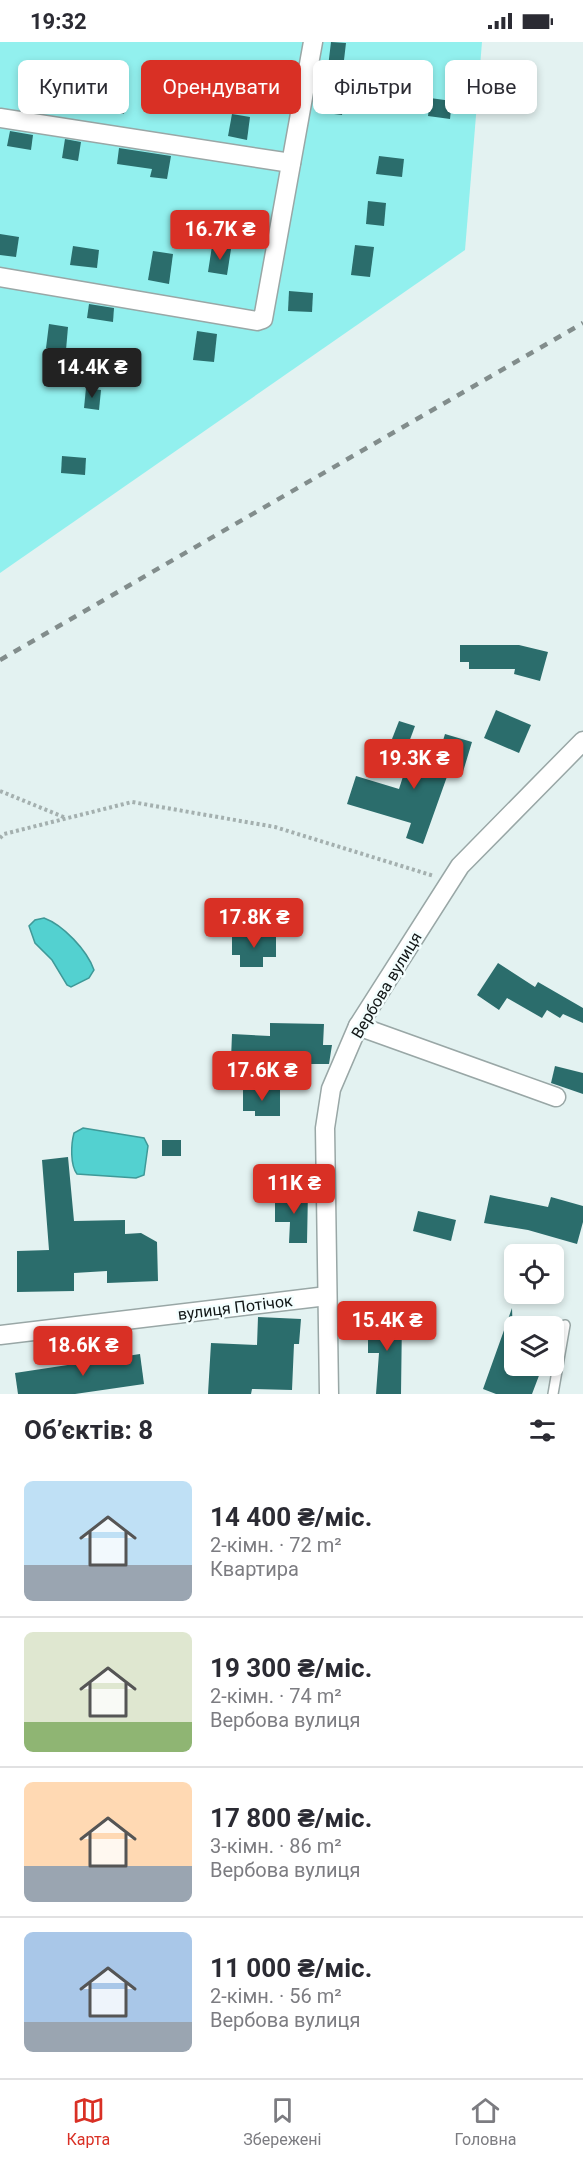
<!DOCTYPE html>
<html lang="uk">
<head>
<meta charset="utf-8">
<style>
	:root { --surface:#fff; --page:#f7f7f7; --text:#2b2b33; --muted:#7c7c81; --line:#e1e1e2; --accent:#d93025 }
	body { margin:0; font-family:Roboto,sans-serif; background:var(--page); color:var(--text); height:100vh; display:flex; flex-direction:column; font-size:22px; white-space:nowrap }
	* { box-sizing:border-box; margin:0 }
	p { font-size:20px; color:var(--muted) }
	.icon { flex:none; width:33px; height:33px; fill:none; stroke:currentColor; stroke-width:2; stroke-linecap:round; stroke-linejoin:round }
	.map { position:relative; height:1352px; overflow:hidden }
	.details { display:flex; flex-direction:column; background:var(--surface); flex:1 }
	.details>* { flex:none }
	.hud { position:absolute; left:18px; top:18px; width:548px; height:54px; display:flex; gap:12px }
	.tools { position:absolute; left:504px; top:1202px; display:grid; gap:12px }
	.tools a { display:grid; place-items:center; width:60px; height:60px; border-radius:9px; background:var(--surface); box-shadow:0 3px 9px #0003; font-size:30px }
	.price { position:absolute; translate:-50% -51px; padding:0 14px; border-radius:6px; background:var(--accent); color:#fff; font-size:20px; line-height:39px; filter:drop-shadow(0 2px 3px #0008) }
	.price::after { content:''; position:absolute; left:50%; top:36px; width:18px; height:14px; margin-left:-9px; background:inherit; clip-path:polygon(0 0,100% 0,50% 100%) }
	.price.current { background:#222; color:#fff }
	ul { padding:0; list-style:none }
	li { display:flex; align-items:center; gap:18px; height:150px; padding:0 24px }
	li+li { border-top:2px solid var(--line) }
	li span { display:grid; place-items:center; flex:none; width:168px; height:120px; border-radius:9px; color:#555 }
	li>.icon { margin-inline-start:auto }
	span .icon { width:72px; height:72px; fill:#fffc; stroke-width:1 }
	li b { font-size:26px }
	h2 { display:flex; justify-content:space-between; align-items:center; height:72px; padding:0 24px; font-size:26px }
	.pill { padding:0 21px; border-radius:9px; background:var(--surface); box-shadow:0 3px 9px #0003; font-size:21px; line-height:54px }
	.pill.current { background:var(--accent); color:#fff }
	.status { display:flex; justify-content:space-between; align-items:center; height:42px; padding:0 30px; background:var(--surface); direction:ltr }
	.status svg { height:16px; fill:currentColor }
	.tab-bar { display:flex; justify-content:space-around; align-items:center; height:84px; border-top:2px solid var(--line); background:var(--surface); font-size:16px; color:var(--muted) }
	.tab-bar a { display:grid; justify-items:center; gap:3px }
	.tab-bar .current { color:var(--accent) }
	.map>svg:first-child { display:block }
	.green { fill:#92f0ee }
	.water { fill:#53d1d0; stroke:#3f9998; stroke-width:1.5 }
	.building { fill:#2b6d6c }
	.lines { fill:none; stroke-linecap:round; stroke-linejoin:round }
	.lane-casing { stroke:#99a7a6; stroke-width:12 }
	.street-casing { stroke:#99a7a6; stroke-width:21 }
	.path { stroke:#a4b0af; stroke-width:4; stroke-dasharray:3 3; stroke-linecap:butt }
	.lane { stroke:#fff; stroke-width:9 }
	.street { stroke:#fff; stroke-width:18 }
	.rail { stroke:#828d8c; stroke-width:4.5; stroke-dasharray:8 8; stroke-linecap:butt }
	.labels { text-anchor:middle; stroke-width:5; stroke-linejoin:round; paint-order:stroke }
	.street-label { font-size:16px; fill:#111616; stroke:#f3fefe }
</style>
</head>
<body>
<div class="status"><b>19:32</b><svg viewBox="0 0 49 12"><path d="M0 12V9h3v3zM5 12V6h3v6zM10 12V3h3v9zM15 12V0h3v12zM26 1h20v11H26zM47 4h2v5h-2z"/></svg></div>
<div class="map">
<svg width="583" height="1352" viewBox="0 0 583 1352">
	<rect width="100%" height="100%" fill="#e3f2f1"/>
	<path class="green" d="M 0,0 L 482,0 L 465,208 L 0,531 Z"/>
	<g class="water">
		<path d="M 44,876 C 63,883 87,908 94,928 L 89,936 L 71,945 L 67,943 L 52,918 L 35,901 L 29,884 L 35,878 Z"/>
		<path d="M 83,1086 L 144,1096 L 148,1104 L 144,1133 L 136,1136 L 77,1132 C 70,1123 71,1102 74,1091 Z"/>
	</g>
	<g class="building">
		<path d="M 331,0 L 346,1 L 340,52 L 345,53 L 342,73 L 318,70 L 321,50 L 325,50 Z"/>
		<path d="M 49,25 L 76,26 L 76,47 L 49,47 Z"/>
		<path d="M 103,52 L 126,55 L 124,72 L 100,69 Z"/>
		<path d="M 430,56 L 452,59 L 450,77 L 428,74 Z"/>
		<path d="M 232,72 L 250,75 L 247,98 L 228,94 Z"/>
		<path d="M 10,89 L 33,93 L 31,108 L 7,104 Z"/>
		<path d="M 65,97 L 81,100 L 78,119 L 62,116 Z"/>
		<path d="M 119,106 L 171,114 L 167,137 L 150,135 L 152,127 L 117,122 Z"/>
		<path d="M 379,114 L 404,117 L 402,135 L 376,132 Z"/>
		<path d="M 368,159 L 386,161 L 384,184 L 366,182 Z"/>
		<path d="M 0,192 L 19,195 L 16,215 L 0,213 Z"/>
		<path d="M 355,203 L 374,205 L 370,235 L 351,233 Z"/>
		<path d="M 73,204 L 99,208 L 97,226 L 70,223 Z"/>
		<path d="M 212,204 L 231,207 L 227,233 L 208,230 Z"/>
		<path d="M 153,209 L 173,212 L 169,242 L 148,238 Z"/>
		<path d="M 289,249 L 313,251 L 312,270 L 288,269 Z"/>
		<path d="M 89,262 L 114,266 L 113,280 L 87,276 Z"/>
		<path d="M 49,282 L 68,285 L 66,308 L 46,306 Z"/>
		<path d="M 197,289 L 217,292 L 214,320 L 193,318 Z"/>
		<path d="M 86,346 L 101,348 L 99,368 L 84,366 Z"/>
		<path d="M 62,414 L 86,416 L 85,433 L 61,431 Z"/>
		<path d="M 460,603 L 519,603 L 548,610 L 540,639 L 514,632 L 515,627 L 469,627 L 469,620 L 460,620 Z"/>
		<path d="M 496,668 L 531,683 L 519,711 L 484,696 Z"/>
		<path d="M 399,679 L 415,684 L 408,703 L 392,697 Z"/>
		<path d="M 445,692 L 472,700 L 462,733 L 449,729 L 423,802 L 406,796 L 411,781 L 347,762 L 356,734 L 399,747 L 408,719 L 434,728 Z"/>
		<path d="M 232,892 L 276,893 L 276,915 L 263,915 L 263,925 L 240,925 L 240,913 L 232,913 Z"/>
		<path d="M 498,921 L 535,945 L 538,940 L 583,966 L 583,981 L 563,972 L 560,976 L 547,968 L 542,976 L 507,956 L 499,968 L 477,953 Z"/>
		<path d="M 270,981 L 324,982 L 323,1003 L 332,1003 L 329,1022 L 295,1022 L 295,1011 L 249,1010 L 248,1018 L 231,1017 L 232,992 L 270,994 Z"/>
		<path d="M 555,1024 L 583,1031 L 583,1052 L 551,1041 Z"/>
		<path d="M 243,1047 L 280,1047 L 280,1074 L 255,1074 L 255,1069 L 243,1069 Z"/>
		<rect x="162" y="1098" width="19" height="16"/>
		<path d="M 68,1115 L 74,1179 L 125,1178 L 125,1192 L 141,1191 L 157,1200 L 158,1239 L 107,1241 L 107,1229 L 74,1231 L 74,1249 L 17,1250 L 17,1209 L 49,1208 L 42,1118 Z"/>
		<path d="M 288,1148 L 308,1149 L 307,1201 L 289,1201 L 290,1180 L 275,1180 L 275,1159 L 287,1159 Z"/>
		<path d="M 490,1153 L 548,1165 L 551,1155 L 583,1164 L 583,1180 L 577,1202 L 528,1188 L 484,1181 Z"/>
		<path d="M 418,1169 L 456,1178 L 451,1199 L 413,1189 Z"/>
		<path d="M 512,1266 L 514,1323 L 543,1323 L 532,1352 L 496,1352 L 483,1347 Z"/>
		<path d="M 368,1274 L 402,1275 L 401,1352 L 376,1352 L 379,1311 L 368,1311 Z"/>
		<path d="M 258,1275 L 301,1277 L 299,1302 L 294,1302 L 292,1348 L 252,1347 L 251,1352 L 208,1352 L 211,1301 L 257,1303 Z"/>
		<path d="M 140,1312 L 144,1342 L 75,1352 L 18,1352 L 15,1331 Z"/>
	</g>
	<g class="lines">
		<g class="lane-casing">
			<path id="lane" d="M 553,1352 L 565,1283"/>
		</g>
		<g class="street-casing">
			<g id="street">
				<path d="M 0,76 L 291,121"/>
				<path d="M 0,235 L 257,279 L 263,277 L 313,0"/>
				<path d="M 358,984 L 556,1055"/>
				<path d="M 0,1293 L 327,1254"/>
				<path d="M 329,1352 L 325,1086 L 331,1047 L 358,984 L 460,824 L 583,699"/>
			</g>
		</g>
		<g class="path">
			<path d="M 0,749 L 66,776"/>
			<path d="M 0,796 L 4,792 L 132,760 L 275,785 L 434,834"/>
		</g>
		<use href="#lane" class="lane"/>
		<use href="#street" class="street"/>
		<path class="rail" d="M 0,618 L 583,281"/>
	</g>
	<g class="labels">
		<g class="street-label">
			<text transform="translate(386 943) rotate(-59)" y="6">Вербова вулиця</text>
			<text transform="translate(235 1265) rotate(-7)" y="6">вулиця Потічок</text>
		</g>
	</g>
</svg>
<div class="tools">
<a><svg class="icon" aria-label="locate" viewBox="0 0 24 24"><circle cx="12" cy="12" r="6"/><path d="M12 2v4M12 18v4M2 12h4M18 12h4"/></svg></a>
<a><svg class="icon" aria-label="layers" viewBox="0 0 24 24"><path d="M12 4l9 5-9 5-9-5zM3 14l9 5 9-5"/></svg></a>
</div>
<b class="price" style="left:220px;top:219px">16.7K ₴</b>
<b class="price current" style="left:92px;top:357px">14.4K ₴</b>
<b class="price" style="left:414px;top:748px">19.3K ₴</b>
<b class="price" style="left:254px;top:907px">17.8K ₴</b>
<b class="price" style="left:262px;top:1060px">17.6K ₴</b>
<b class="price" style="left:294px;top:1173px">11K ₴</b>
<b class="price" style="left:387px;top:1310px">15.4K ₴</b>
<b class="price" style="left:83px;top:1335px">18.6K ₴</b>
<div class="hud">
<a class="pill">Купити</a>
<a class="pill current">Орендувати</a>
<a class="pill">Фільтри</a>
<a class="pill">Нове</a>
</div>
</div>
<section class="details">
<h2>Об’єктів: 8<svg class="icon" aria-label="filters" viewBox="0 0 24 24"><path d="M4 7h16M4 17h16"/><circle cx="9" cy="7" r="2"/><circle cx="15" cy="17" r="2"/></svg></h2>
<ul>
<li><span style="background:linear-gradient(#bfe0f5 70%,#9aa5b1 0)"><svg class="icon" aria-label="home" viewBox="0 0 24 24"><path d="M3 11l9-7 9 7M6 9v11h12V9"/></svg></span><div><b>14 400 ₴/міс.</b><p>2-кімн. · 72 m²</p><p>Квартира</p></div></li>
<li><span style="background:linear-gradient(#dfe7d0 75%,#8fb573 0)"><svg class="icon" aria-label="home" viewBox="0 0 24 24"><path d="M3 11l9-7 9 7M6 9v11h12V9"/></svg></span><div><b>19 300 ₴/міс.</b><p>2-кімн. · 74 m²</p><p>Вербова вулиця</p></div></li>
<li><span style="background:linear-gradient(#ffd9b3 70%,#9aa5b1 0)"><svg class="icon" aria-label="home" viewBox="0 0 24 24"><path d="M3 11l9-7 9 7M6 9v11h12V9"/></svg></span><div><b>17 800 ₴/міс.</b><p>3-кімн. · 86 m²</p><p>Вербова вулиця</p></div></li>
<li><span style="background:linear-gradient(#a9c7e8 75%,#9aa5b1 0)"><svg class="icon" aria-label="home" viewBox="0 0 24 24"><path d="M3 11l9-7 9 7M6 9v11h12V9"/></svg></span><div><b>11 000 ₴/міс.</b><p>2-кімн. · 56 m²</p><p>Вербова вулиця</p></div></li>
</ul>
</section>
<nav class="tab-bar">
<a class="current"><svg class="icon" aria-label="map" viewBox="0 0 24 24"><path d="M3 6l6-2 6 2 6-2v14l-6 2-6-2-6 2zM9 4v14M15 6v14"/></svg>Карта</a>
<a><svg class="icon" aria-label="saved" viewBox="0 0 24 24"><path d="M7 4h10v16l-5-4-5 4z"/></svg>Збережені</a>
<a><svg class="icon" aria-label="home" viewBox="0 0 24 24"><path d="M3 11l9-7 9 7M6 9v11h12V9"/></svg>Головна</a>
</nav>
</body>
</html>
